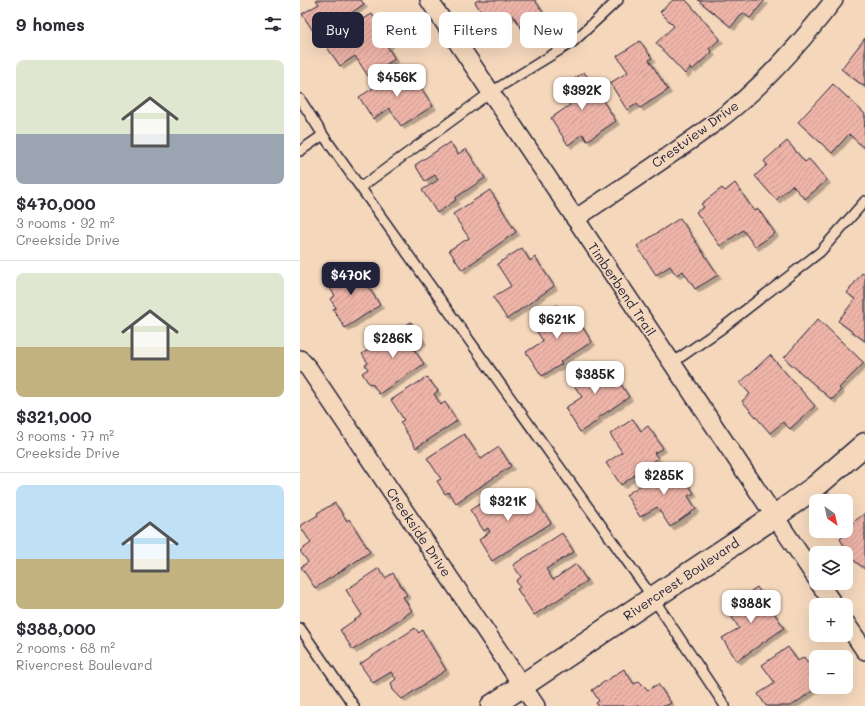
<!DOCTYPE html>
<html lang="en">
<head>
<meta charset="utf-8">
<style>
	:root { --surface:#fff; --page:#f2f2f3; --text:#2b2b33; --muted:#7c7c81; --line:#e1e1e2; --accent:#22223b }
	body { margin:0; font-family:Mali,sans-serif; background:var(--page); color:var(--text); height:100vh; display:flex; flex-direction:column; font-size:15px; white-space:nowrap }
	* { box-sizing:border-box; margin:0 }
	p { font-size:13px; color:var(--muted) }
	.icon { flex:none; width:22px; height:22px; fill:none; stroke:currentColor; stroke-width:2; stroke-linecap:round; stroke-linejoin:round }
	.map { position:relative; flex:1; overflow:hidden }
	.details { display:flex; flex-direction:column; background:var(--surface); width:300px }
	.details>* { flex:none }
	.guide { position:absolute; left:12px; top:12px; width:380px; height:36px; display:flex; gap:8px }
	.needle { width:26px; rotate:146deg }
	.controls { position:absolute; left:509px; top:494px; display:grid; gap:8px }
	.controls a { display:grid; place-items:center; width:44px; height:44px; border-radius:8px; background:var(--surface); box-shadow:0 4px 16px #0002; font-size:20px }
	.price { position:absolute; translate:-50% -34px; padding:0 9px; border-radius:8px; background:#fff; color:#222; font-size:13px; line-height:26px; filter:drop-shadow(0 1px 2px #0008) }
	.price::after { content:''; position:absolute; left:50%; top:24px; width:12px; height:9px; margin-left:-6px; background:inherit; clip-path:polygon(0 0,100% 0,50% 100%) }
	.price.selected { background:var(--accent); color:#fff }
	ul { padding:0; list-style:none }
	li { display:grid; align-content:center; gap:8px; height:212px; padding:0 16px }
	li+li { border-top:1px solid var(--line) }
	li span { display:grid; place-items:center; height:124px; border-radius:8px; color:#555 }
	li>.icon { margin-inline-start:auto }
	span .icon { width:72px; height:72px; fill:#fffc; stroke-width:1 }
	li b { font-size:17px }
	h2 { display:flex; justify-content:space-between; align-items:center; height:48px; padding:0 16px; font-size:17px }
	.chip { padding:0 14px; border-radius:8px; background:var(--surface); box-shadow:0 4px 16px #0002; font-size:14px; line-height:36px }
	.chip.selected { background:var(--accent); color:#fff }
	main { display:flex; flex:1; min-height:0 }
	.map>svg:first-child { display:block }
	.building { fill:url(#building-hatch); stroke:#22223b; filter:url(#shadow) }
	.lines { fill:none; stroke-linecap:round; stroke-linejoin:round }
	.service-casing { stroke:#22223b; stroke-width:12 }
	.minor-casing { stroke:#22223b; stroke-width:20 }
	.tertiary-casing { stroke:#22223b; stroke-width:25 }
	.service { stroke:#f5d8bc; stroke-width:9 }
	.minor { stroke:#f5d8bc; stroke-width:17 }
	.tertiary { stroke:#f5d8bc; stroke-width:22 }
	.labels { text-anchor:middle; stroke-width:3; stroke-linejoin:round; paint-order:stroke }
	.street-label { font-size:13px; fill:#22223b; stroke:#f5d8bc }
</style>
</head>
<body>
<main>
<section class="details">
<h2>9 homes<svg class="icon" aria-label="filters" viewBox="0 0 24 24"><path d="M4 7h16M4 17h16"/><circle cx="9" cy="7" r="2"/><circle cx="15" cy="17" r="2"/></svg></h2>
<ul>
<li><span style="background:linear-gradient(#dfe7d0 60%,#9aa5b1 0)"><svg class="icon" aria-label="home" viewBox="0 0 24 24"><path d="M3 11l9-7 9 7M6 9v11h12V9"/></svg></span><div><b>$470,000</b><p>3 rooms · 92 m²</p><p>Creekside Drive</p></div></li>
<li><span style="background:linear-gradient(#dfe7d0 60%,#c2b280 0)"><svg class="icon" aria-label="home" viewBox="0 0 24 24"><path d="M3 11l9-7 9 7M6 9v11h12V9"/></svg></span><div><b>$321,000</b><p>3 rooms · 77 m²</p><p>Creekside Drive</p></div></li>
<li><span style="background:linear-gradient(#bfe0f5 60%,#c2b280 0)"><svg class="icon" aria-label="home" viewBox="0 0 24 24"><path d="M3 11l9-7 9 7M6 9v11h12V9"/></svg></span><div><b>$388,000</b><p>2 rooms · 68 m²</p><p>Rivercrest Boulevard</p></div></li>
</ul>
</section>
<div class="map">
<svg width="565" height="706" viewBox="0 0 565 706">
	<defs>
		<pattern id="building-hatch" width="6" height="6" patternUnits="userSpaceOnUse"><rect width="6" height="6" fill="#eeb4a8"/><path d="M-1 1l2-2M0 6l6-6M5 7l2-2" fill="none" stroke="#cc9a92"/></pattern>
		<filter id="shadow"><feDropShadow dx="3.5" dy="3.5" stdDeviation="0" flood-color="#0004"/></filter>
	</defs>
	<rect width="100%" height="100%" fill="#f5d8bc"/>
	<filter id="ink" filterUnits="userSpaceOnUse"><feTurbulence type="fractalNoise" baseFrequency=".025" numOctaves="2"/><feDisplacementMap in="SourceGraphic" scale="8" xChannelSelector="R" yChannelSelector="G"/><feConvolveMatrix kernelMatrix="1 2 1 2 8 2 1 2 1" color-interpolation-filters="sRGB"/></filter>
	<g filter="url(#ink)">
		<g class="building">
			<path d="M 16,0 L 61,0 L 64,4 L 17,37 L 2,14 L 19,4 Z"/>
			<path d="M 178,0 L 235,0 L 245,16 L 223,31 L 213,15 L 191,28 L 175,2 Z"/>
			<path d="M 373,0 L 386,0 L 420,39 L 409,49 L 412,52 L 392,70 L 390,68 L 385,74 L 356,43 L 374,26 L 360,12 Z"/>
			<path d="M 398,0 L 465,0 L 450,18 L 443,13 L 431,27 Z"/>
			<path d="M 72,14 L 91,43 L 87,46 L 95,59 L 68,76 L 55,56 L 40,66 L 24,43 Z"/>
			<path d="M 565,38 L 565,87 L 541,69 Z"/>
			<path d="M 340,41 L 352,58 L 349,60 L 368,90 L 340,108 L 337,104 L 327,110 L 310,83 L 328,72 L 317,56 Z"/>
			<path d="M 107,67 L 133,106 L 101,126 L 89,108 L 73,119 L 59,97 Z"/>
			<path d="M 284,72 L 316,121 L 287,141 L 283,134 L 268,145 L 251,118 L 270,105 L 260,89 Z"/>
			<path d="M 533,84 L 565,114 L 564,148 L 549,134 L 532,153 L 498,122 Z"/>
			<path d="M 487,141 L 505,162 L 509,159 L 527,180 L 505,199 L 492,185 L 476,200 L 455,176 L 467,165 L 464,161 Z"/>
			<path d="M 150,142 L 158,154 L 166,149 L 185,178 L 155,198 L 156,200 L 137,213 L 122,190 L 138,180 L 135,175 L 125,181 L 115,165 Z"/>
			<path d="M 435,183 L 454,211 L 458,209 L 475,233 L 455,247 L 443,230 L 420,246 L 396,212 L 404,207 L 401,204 L 422,188 L 425,191 Z"/>
			<path d="M 190,190 L 216,232 L 162,270 L 149,250 L 169,238 L 153,214 Z"/>
			<path d="M 380,218 L 418,275 L 395,289 L 383,271 L 376,275 L 370,266 L 356,275 L 337,246 Z"/>
			<path d="M 222,248 L 230,261 L 235,257 L 254,286 L 207,319 L 193,297 L 211,286 L 197,264 Z"/>
			<path d="M 49,264 L 55,273 L 58,271 L 80,305 L 45,328 L 33,309 L 36,308 L 30,299 L 35,296 L 25,280 Z"/>
			<path d="M 562,273 L 565,275 L 565,341 L 538,321 L 555,299 L 547,293 Z"/>
			<path d="M 257,305 L 266,319 L 274,314 L 292,342 L 260,362 L 262,364 L 242,376 L 226,352 L 243,341 L 231,322 Z"/>
			<path d="M 518,319 L 564,363 L 539,388 L 541,390 L 532,400 L 484,358 Z"/>
			<path d="M 111,322 L 123,341 L 113,348 L 124,364 L 79,394 L 72,383 L 69,384 L 62,373 L 68,369 L 65,365 L 68,363 L 62,354 Z"/>
			<path d="M 470,355 L 515,406 L 490,429 L 483,422 L 470,433 L 442,401 L 450,394 L 440,383 Z"/>
			<path d="M 294,361 L 303,374 L 311,369 L 329,397 L 298,418 L 299,420 L 280,432 L 265,408 L 282,397 L 269,378 Z"/>
			<path d="M 127,377 L 138,391 L 134,394 L 141,405 L 145,402 L 157,421 L 116,448 L 100,422 L 104,420 L 91,400 Z"/>
			<path d="M 333,419 L 341,431 L 348,426 L 363,448 L 354,453 L 358,458 L 321,485 L 306,463 L 322,452 L 310,434 Z"/>
			<path d="M 164,434 L 181,459 L 199,447 L 211,466 L 156,503 L 148,492 L 145,494 L 137,481 L 141,479 L 127,458 Z"/>
			<path d="M 374,463 L 394,493 L 388,496 L 396,509 L 370,527 L 357,507 L 340,517 L 326,495 Z"/>
			<path d="M 203,489 L 214,505 L 232,494 L 251,523 L 192,561 L 179,540 L 190,532 L 188,528 L 184,531 L 170,510 Z"/>
			<path d="M 35,503 L 47,521 L 49,519 L 70,552 L 15,588 L 1,567 L 8,562 L 0,551 L 11,543 L 0,526 L 18,515 L 17,513 Z"/>
			<path d="M 565,513 L 565,569 L 551,558 L 540,539 L 548,532 L 546,528 Z"/>
			<path d="M 262,533 L 274,552 L 246,569 L 253,580 L 276,564 L 287,581 L 234,615 L 217,589 L 220,587 L 216,581 L 221,577 L 213,565 Z"/>
			<path d="M 79,568 L 85,578 L 93,573 L 107,595 L 103,597 L 112,611 L 53,650 L 40,630 L 62,615 L 46,590 Z"/>
			<path d="M 457,587 L 484,628 L 437,661 L 422,638 L 439,628 L 426,608 Z"/>
			<path d="M 115,628 L 119,633 L 122,630 L 146,670 L 102,699 L 93,690 L 91,683 L 96,679 L 91,672 L 73,683 L 60,664 Z"/>
			<path d="M 488,647 L 498,661 L 504,657 L 516,674 L 516,687 L 518,687 L 491,706 L 466,706 L 458,694 L 475,683 L 462,665 Z"/>
			<path d="M 324,669 L 334,684 L 339,681 L 348,690 L 358,684 L 371,703 L 365,706 L 298,706 L 296,703 L 299,701 L 292,690 Z"/>
		</g>
		<g class="lines">
			<g class="service-casing">
				<g id="service">
					<path d="M 0,99 L 23,135 L 353,598 L 425,706"/>
					<path d="M 0,151 L 23,135"/>
					<path d="M 61,187 L 191,92 L 273,42 L 318,0"/>
					<path d="M 372,363 L 421,329 L 520,252 L 565,201"/>
					<path d="M 0,628 L 54,706"/>
				</g>
			</g>
			<g class="minor-casing">
				<g id="minor">
					<path d="M 129,0 L 516,578"/>
					<path d="M 275,219 C 322,187 371,156 416,122 C 461,89 500,44 534,0"/>
					<path d="M 0,359 L 9,369 L 236,706"/>
					<path d="M 519,583 L 534,605"/>
					<path d="M 546,623 L 565,651"/>
				</g>
			</g>
			<g class="tertiary-casing">
				<path id="tertiary" d="M 192,706 L 475,516 L 515,487 L 565,444"/>
			</g>
			<use href="#service" class="service"/>
			<use href="#minor" class="minor"/>
			<use href="#tertiary" class="tertiary"/>
		</g>
	</g>
	<g class="labels">
		<g class="street-label">
			<text transform="translate(395 134) rotate(-36)" y="5">Crestview Drive</text>
			<text transform="translate(322 289) rotate(56)" y="5">Timberbend Trail</text>
			<text transform="translate(119 532) rotate(56)" y="5">Creekside Drive</text>
			<text transform="translate(381 579) rotate(-34)" y="5">Rivercrest Boulevard</text>
		</g>
	</g>
</svg>
<div class="controls">
<a><svg class="needle" viewBox="-14 -14 28 28"><path d="M0-13l5 13h-10z" fill="#e53935"/><path d="M0 13l5-13h-10z" fill="#7c7c81"/></svg></a>
<a><svg class="icon" aria-label="layers" viewBox="0 0 24 24"><path d="M12 4l9 5-9 5-9-5zM3 14l9 5 9-5"/></svg></a>
<a>+</a>
<a>−</a>
</div>
<b class="price" style="left:97px;top:98px">$456K</b>
<b class="price" style="left:282px;top:111px">$392K</b>
<b class="price selected" style="left:51px;top:296px">$470K</b>
<b class="price" style="left:257px;top:340px">$621K</b>
<b class="price" style="left:93px;top:359px">$286K</b>
<b class="price" style="left:295px;top:395px">$385K</b>
<b class="price" style="left:364px;top:496px">$285K</b>
<b class="price" style="left:208px;top:522px">$321K</b>
<b class="price" style="left:451px;top:624px">$388K</b>
<div class="guide">
<a class="chip selected">Buy</a>
<a class="chip">Rent</a>
<a class="chip">Filters</a>
<a class="chip">New</a>
</div>
</div>
</main>
</body>
</html>
